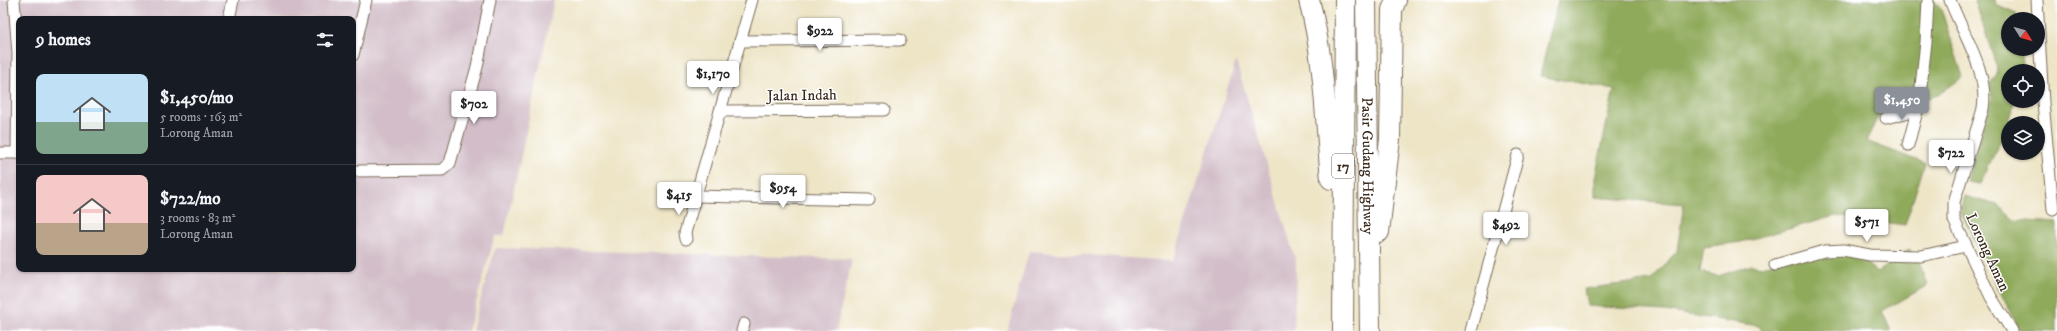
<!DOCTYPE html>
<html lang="en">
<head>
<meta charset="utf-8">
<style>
	:root { --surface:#171b24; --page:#20242c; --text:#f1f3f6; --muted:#9ea1a6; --line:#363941; --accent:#8c9099 }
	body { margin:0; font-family:"IM FELL DW Pica",serif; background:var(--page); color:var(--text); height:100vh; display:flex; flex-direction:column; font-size:15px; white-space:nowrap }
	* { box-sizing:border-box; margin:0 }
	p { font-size:13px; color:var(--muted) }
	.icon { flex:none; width:22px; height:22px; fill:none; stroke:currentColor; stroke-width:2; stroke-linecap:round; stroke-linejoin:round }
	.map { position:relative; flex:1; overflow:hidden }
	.side { position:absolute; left:16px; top:16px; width:340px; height:256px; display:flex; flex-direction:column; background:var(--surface); border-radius:8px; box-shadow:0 1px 3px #0004 }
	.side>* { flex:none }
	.needle { width:26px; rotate:127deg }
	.fabs { position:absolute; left:2001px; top:12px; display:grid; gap:8px }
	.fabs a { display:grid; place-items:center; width:44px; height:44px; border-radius:50%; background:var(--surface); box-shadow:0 1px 3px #0004; font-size:20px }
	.price { position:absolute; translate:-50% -34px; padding:0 9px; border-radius:4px; background:#fff; color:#222; font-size:13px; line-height:26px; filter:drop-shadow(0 1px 2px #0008) }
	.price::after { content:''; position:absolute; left:50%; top:24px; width:12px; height:9px; margin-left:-6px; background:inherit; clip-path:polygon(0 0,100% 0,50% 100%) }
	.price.current { background:var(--accent); color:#fff }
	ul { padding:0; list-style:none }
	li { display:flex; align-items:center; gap:12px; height:100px; padding:0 20px }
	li+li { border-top:1px solid var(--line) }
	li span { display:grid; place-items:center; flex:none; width:112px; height:80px; border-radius:8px; color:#555 }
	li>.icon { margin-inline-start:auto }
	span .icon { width:48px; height:48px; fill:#fffc; stroke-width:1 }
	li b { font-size:17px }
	h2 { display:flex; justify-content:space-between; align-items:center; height:48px; padding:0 20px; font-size:17px }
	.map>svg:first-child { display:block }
	.industrial { fill:#d2bdc8; fill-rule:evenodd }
	.forest { fill:#90aa5c; stroke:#666a3d }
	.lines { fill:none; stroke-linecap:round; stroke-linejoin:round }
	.street-casing { stroke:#7a6b59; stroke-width:13 }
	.highway-casing { stroke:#7a6b59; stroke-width:22 }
	.street { stroke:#fff; stroke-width:11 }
	.highway { stroke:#fff; stroke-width:20 }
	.labels { text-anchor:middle; stroke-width:3; stroke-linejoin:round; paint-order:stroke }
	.shield { fill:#fff; stroke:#766a62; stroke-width:1 }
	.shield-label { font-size:14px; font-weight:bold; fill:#3b2a1e }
	.street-label { font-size:15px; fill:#3b2a1e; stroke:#fff }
</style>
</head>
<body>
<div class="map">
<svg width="2057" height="331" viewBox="0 0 2057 331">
	<rect width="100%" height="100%" fill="#fff"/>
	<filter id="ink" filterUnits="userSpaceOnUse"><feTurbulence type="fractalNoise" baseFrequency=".025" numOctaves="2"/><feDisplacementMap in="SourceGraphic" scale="8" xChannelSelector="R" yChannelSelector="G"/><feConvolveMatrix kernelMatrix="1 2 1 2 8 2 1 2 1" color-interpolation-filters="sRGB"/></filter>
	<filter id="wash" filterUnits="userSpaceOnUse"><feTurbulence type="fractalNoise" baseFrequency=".012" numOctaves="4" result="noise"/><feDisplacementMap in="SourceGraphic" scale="16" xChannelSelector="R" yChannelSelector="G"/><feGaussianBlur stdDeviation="0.9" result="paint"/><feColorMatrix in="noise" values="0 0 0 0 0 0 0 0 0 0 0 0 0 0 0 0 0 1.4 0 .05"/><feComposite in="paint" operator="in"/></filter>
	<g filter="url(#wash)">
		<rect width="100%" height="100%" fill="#eee5c7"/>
		<g class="industrial">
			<path d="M 0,0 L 554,0 L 504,236 L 495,236 L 468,331 L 0,331 ZM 19,19 L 353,19 L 353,269 L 19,269 Z"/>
			<path d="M 1236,61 L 1296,262 L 1294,331 L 1007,331 L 1029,251 L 1173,261 Z"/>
			<path d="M 495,248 L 852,259 L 836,331 L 472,331 Z"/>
		</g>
		<g class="forest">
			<path d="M 1558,0 L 1933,0 L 1941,9 L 1963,77 L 1938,95 L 1881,111 L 1866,141 L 1925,163 L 1905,225 L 1835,216 L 1741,242 L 1704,247 L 1700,272 L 1718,276 L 1752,265 L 1762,267 L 1783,259 L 1857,249 L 1862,260 L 1877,272 L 1910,249 L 1920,264 L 1927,286 L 1882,311 L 1891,331 L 1762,331 L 1759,326 L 1664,311 L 1587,306 L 1584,289 L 1651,280 L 1677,251 L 1684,204 L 1595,197 L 1595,178 L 1614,89 L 1540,76 Z"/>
			<path d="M 1975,0 L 1994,0 L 1996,4 L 2016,13 L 2017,19 L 2008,19 L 2008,49 L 2021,49 L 2024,71 L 2008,71 L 2008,101 L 2015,101 L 2008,125 L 1980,184 L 1967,182 L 1992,97 L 1990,84 L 1998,72 Z"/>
			<path d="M 1964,196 L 1998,205 L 2014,220 L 2057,223 L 2057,331 L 2019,330 L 1960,211 Z"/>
		</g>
	</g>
	<g filter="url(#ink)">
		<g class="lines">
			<g class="street-casing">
				<g id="street">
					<path d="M 14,0 L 18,54 L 17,153"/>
					<path d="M 1950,0 C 1963,35 1989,71 1983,109 L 1954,202 L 1954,220 L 1991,297 L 2012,331"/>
					<path d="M 2037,0 L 2043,102 L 2053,209"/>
					<path d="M 229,19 L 233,0"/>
					<path d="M 740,41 L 900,40"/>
					<path d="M 353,55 L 366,0"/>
					<path d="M 720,111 L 884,110"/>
					<path d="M 1886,118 L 1905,113 L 1919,104"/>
					<path d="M 1908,145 L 1919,104 L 1926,42 L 1928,0"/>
					<path d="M 0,153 L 19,153"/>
					<path d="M 353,171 L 442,170 L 450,163 L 477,67 L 490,0"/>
					<path d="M 697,196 L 869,200"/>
					<path d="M 686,239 L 685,233 L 752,0"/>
					<path d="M 1775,265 L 1824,251 L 1843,250 L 1870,255 L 1921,256 L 1966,246"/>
					<path d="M 742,331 L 744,324"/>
					<path d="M 1471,331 L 1518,155"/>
				</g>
			</g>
			<g class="highway-casing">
				<g id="highway">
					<path d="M 1309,0 C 1325,59 1325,119 1331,179"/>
					<path id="s1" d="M 1366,0 L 1370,331"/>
					<path d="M 1379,232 L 1390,139 L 1392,10 L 1396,0"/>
					<path d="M 1343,331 L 1345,0"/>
				</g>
			</g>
			<use href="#street" class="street"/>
			<use href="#highway" class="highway"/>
		</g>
	</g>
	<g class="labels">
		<rect class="shield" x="1332" y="154" width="22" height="24" rx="3"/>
		<g class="shield-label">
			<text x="1343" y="171">17</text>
		</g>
		<g class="street-label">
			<text transform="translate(802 95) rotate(-1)" y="5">Jalan Indah</text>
			<text dy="5" stroke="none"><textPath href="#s1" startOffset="166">Pasir Gudang Highway</textPath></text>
			<text transform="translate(1988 252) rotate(65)" y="5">Lorong Aman</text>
		</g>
	</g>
</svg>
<div class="fabs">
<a><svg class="needle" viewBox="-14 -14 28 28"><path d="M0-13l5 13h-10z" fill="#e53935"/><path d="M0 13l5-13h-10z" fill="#9ea1a6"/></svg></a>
<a><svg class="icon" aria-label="locate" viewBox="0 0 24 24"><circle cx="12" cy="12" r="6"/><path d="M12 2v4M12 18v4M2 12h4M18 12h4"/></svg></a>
<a><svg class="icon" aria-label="layers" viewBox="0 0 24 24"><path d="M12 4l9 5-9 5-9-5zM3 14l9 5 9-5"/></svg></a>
</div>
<b class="price" style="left:820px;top:52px">$922</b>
<b class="price" style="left:713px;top:95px">$1,170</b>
<b class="price current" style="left:1902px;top:121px">$1,450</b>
<b class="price" style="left:474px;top:125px">$702</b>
<b class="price" style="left:1951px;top:174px">$722</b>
<b class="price" style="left:783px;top:209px">$954</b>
<b class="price" style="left:679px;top:216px">$415</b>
<b class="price" style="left:1867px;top:243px">$571</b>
<b class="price" style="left:1506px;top:246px">$492</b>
<section class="side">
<h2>9 homes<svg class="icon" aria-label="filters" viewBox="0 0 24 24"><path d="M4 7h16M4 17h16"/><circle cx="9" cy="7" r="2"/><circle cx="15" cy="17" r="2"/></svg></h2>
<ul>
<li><span style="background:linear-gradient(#bfe0f5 60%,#7fa58c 0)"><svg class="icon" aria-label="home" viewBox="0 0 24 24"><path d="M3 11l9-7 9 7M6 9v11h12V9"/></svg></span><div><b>$1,450/mo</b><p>5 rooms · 163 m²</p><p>Lorong Aman</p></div></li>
<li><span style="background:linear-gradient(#f6c9c9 60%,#b9a48a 0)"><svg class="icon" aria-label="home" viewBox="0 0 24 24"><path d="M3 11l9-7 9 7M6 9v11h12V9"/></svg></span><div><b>$722/mo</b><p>3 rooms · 83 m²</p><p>Lorong Aman</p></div></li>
</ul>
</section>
</div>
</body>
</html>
